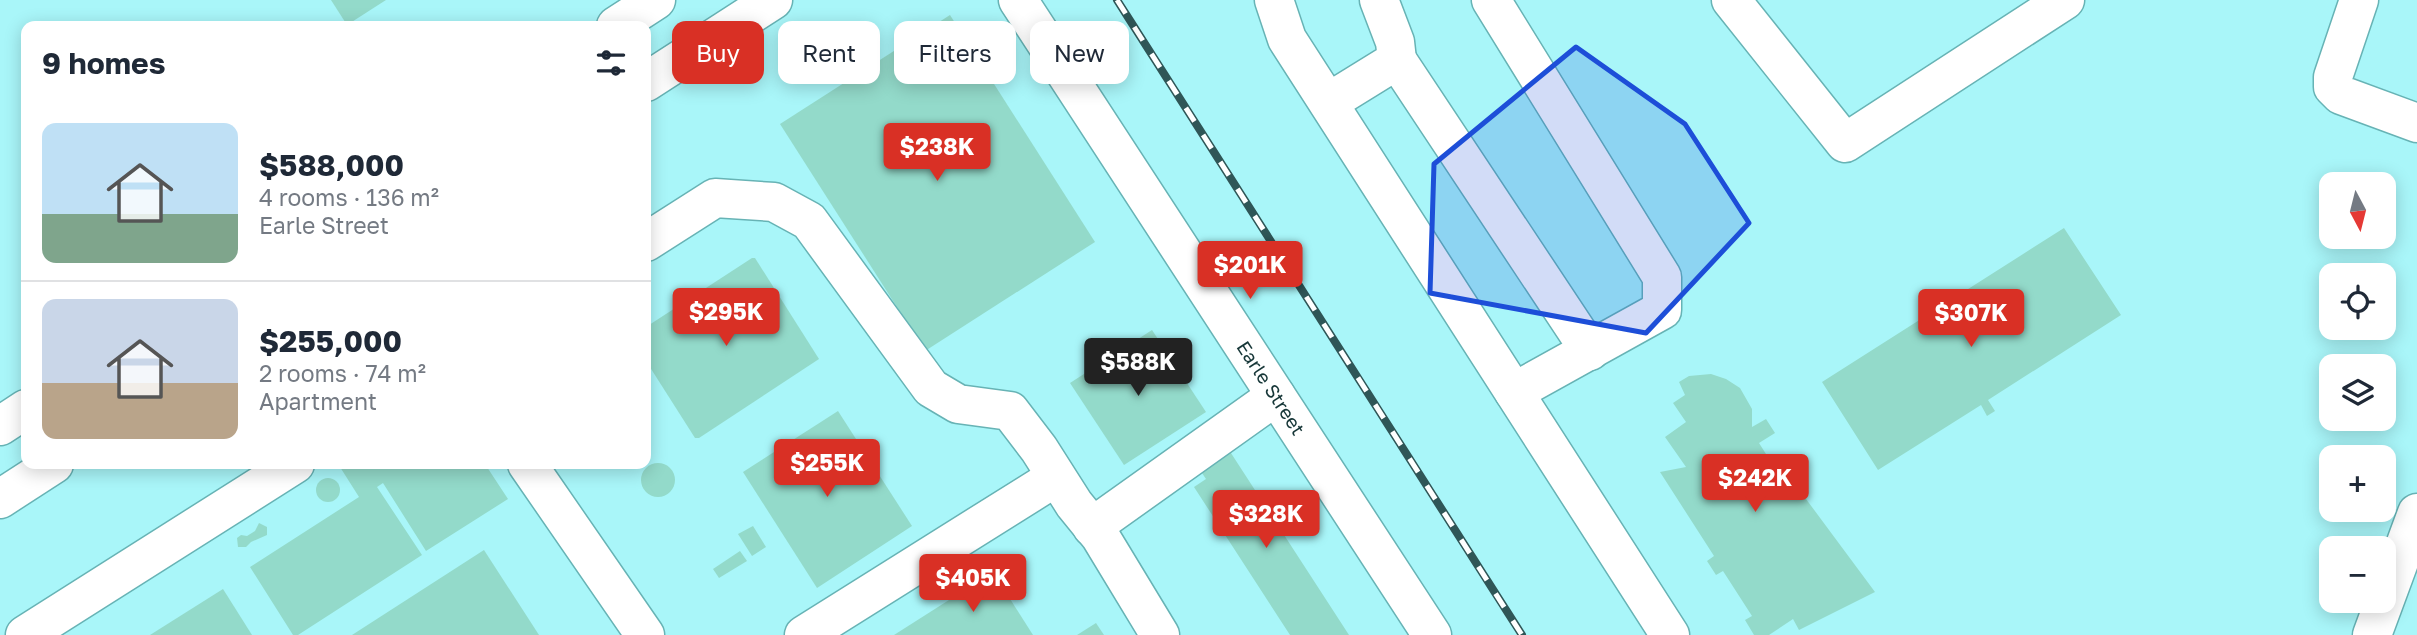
<!DOCTYPE html>
<html lang="en">
<head>
<meta charset="utf-8">
<style>
	:root { --surface:#fff; --page:#f2f2f3; --text:#1f2937; --muted:#747a83; --line:#e0e1e3; --accent:#d93025 }
	body { margin:0; font-family:"Golos Text",sans-serif; background:var(--page); color:var(--text); height:100vh; display:flex; flex-direction:column; font-size:26px; white-space:nowrap }
	* { box-sizing:border-box; margin:0 }
	p { font-size:23px; color:var(--muted) }
	.icon { flex:none; width:38px; height:38px; fill:none; stroke:currentColor; stroke-width:2; stroke-linecap:round; stroke-linejoin:round }
	.map { position:relative; flex:1; overflow:hidden }
	.drawer { position:absolute; left:21px; top:21px; width:630px; height:448px; display:flex; flex-direction:column; background:var(--surface); border-radius:14px; box-shadow:0 4px 18px #0003 }
	.drawer>* { flex:none }
	.banner { position:absolute; left:672px; top:21px; width:665px; height:63px; display:flex; gap:14px }
	.needle { width:46px; rotate:173deg }
	.buttons { position:absolute; left:2319px; top:172px; display:grid; gap:14px }
	.buttons a { display:grid; place-items:center; width:77px; height:77px; border-radius:14px; background:var(--surface); box-shadow:0 4px 18px #0003; font-size:35px }
	.price { position:absolute; translate:-50% -60px; padding:0 16px; border-radius:7px; background:var(--accent); color:#fff; font-size:23px; line-height:46px; filter:drop-shadow(0 2px 4px #0008) }
	.price::after { content:''; position:absolute; left:50%; top:42px; width:21px; height:16px; margin-left:-10px; background:inherit; clip-path:polygon(0 0,100% 0,50% 100%) }
	.price.active { background:#222; color:#fff }
	ul { padding:0; list-style:none }
	li { display:flex; align-items:center; gap:21px; height:175px; padding:0 21px }
	li+li { border-top:2px solid var(--line) }
	li span { display:grid; place-items:center; flex:none; width:196px; height:140px; border-radius:14px; color:#555 }
	li>.icon { margin-inline-start:auto }
	span .icon { width:84px; height:84px; fill:#fffc; stroke-width:1 }
	li b { font-size:30px }
	h2 { display:flex; justify-content:space-between; align-items:center; height:84px; padding:0 21px; font-size:30px }
	.pill { padding:0 24px; border-radius:14px; background:var(--surface); box-shadow:0 4px 18px #0003; font-size:24px; line-height:63px }
	.pill.active { background:var(--accent); color:#fff }
	.map>svg:first-child { display:block }
	.building { fill:#93daca }
	.lines { fill:none; stroke-linecap:round; stroke-linejoin:round }
	.minor-casing { stroke:#67b3b5; stroke-width:41 }
	.major-casing { stroke:#67b3b5; stroke-width:41 }
	.minor { stroke:#fff; stroke-width:38 }
	.major { stroke:#fff; stroke-width:38 }
	.rail-casing { stroke:#2f5657; stroke-width:8 }
	.rail { stroke:#fff; stroke-width:5; stroke-dasharray:16; stroke-linecap:butt }
	.marked { fill:#1d4ed8; fill-opacity:0.2; stroke:#1d4ed8; stroke-width:5; stroke-linejoin:round }
	.labels { text-anchor:middle; stroke-width:7; stroke-linejoin:round; paint-order:stroke }
	.street-label { font-size:19px; fill:#173738; stroke:#fff }
</style>
</head>
<body>
<div class="map">
<svg width="2417" height="635" viewBox="0 0 2417 635">
	<rect width="100%" height="100%" fill="#a9f6f9"/>
	<g class="building">
		<path d="M 331,0 L 386,0 L 347,25 Z"/>
		<path d="M 950,15 L 1095,242 L 925,351 L 780,124 Z"/>
		<path d="M 2064,228 L 2121,315 L 1988,400 L 1995,411 L 1987,416 L 1981,405 L 1878,470 L 1822,382 Z"/>
		<path d="M 752,258 L 755,258 L 819,359 L 699,438 L 695,438 L 646,361 L 646,327 Z"/>
		<path d="M 1152,330 L 1206,412 L 1124,465 L 1070,383 Z"/>
		<path d="M 1711,374 L 1726,379 L 1740,388 L 1752,409 L 1752,427 L 1766,419 L 1775,433 L 1759,443 L 1780,476 L 1786,472 L 1875,592 L 1799,630 L 1793,619 L 1769,635 L 1754,635 L 1745,620 L 1752,616 L 1723,571 L 1716,575 L 1707,561 L 1714,556 L 1660,472 L 1686,467 L 1665,437 L 1686,422 L 1673,403 L 1685,395 L 1679,382 L 1689,376 Z"/>
		<path d="M 838,411 L 912,526 L 817,588 L 743,472 Z"/>
		<path d="M 1229,450 L 1349,635 L 1290,635 L 1194,487 L 1206,479 L 1200,470 Z"/>
		<circle cx="658" cy="480" r="17"/>
		<path d="M 345,464 L 485,464 L 508,499 L 426,551 L 383,483 L 377,487 L 422,555 L 298,635 L 293,635 L 250,567 L 359,497 L 340,467 Z"/>
		<circle cx="328" cy="490" r="12"/>
		<path d="M 259,523 L 267,527 L 267,535 L 251,542 L 246,547 L 238,547 L 237,538 L 241,535 L 247,536 L 255,531 Z"/>
		<path d="M 753,526 L 766,547 L 752,556 L 738,534 Z"/>
		<path d="M 484,550 L 539,635 L 352,635 Z"/>
		<path d="M 740,551 L 747,561 L 719,578 L 713,569 Z"/>
		<path d="M 993,572 L 1033,635 L 894,635 Z"/>
		<path d="M 223,589 L 252,635 L 150,635 Z"/>
		<path d="M 1096,623 L 1104,635 L 1077,635 Z"/>
	</g>
	<g class="lines">
		<g class="minor-casing">
			<g id="minor">
				<path d="M 1018,0 L 1432,635"/>
				<path d="M 1274,0 L 1287,39 L 1670,635"/>
				<path d="M 1491,0 L 1662,277 L 1662,310 L 1514,392"/>
				<path d="M 1731,0 L 1845,143 L 2065,0"/>
				<path d="M 2359,0 L 2333,77 L 2333,87 L 2341,95 L 2417,123"/>
				<path d="M 1397,60 L 1590,351"/>
				<path d="M 1329,102 L 1397,60 L 1395,42 L 1379,0"/>
				<path d="M 646,242 L 715,198 L 774,202 L 809,221 L 931,388 L 958,404 L 1010,411 L 1039,449 L 1074,504 L 1100,536 L 1160,635"/>
				<path d="M 527,464 L 645,635"/>
				<path d="M 1092,527 L 1276,396"/>
				<path d="M 25,635 L 295,464"/>
				<path d="M 804,635 L 1056,477"/>
				<path d="M 2372,635 L 2417,513"/>
			</g>
		</g>
		<g class="major-casing">
			<g id="major">
				<path d="M 616,26 L 656,0"/>
				<path d="M 646,82 L 773,0"/>
				<path d="M 0,426 L 26,409"/>
				<path d="M 0,499 L 54,464"/>
			</g>
		</g>
		<use href="#minor" class="minor"/>
		<use href="#major" class="major"/>
		<g class="rail-casing">
			<path id="rail" d="M 1117,0 L 1522,635"/>
		</g>
		<use href="#rail" class="rail"/>
	</g>
	<path class="marked" d="M 1576,47 L 1685,124 L 1749,223 L 1646,333 L 1430,293 L 1434,164 Z"/>
	<g class="labels">
		<g class="street-label">
			<text transform="translate(1271 388) rotate(57)" y="7">Earle Street</text>
		</g>
	</g>
</svg>
<div class="buttons">
<a><svg class="needle" viewBox="-14 -14 28 28"><path d="M0-13l5 13h-10z" fill="#e53935"/><path d="M0 13l5-13h-10z" fill="#747a83"/></svg></a>
<a><svg class="icon" aria-label="locate" viewBox="0 0 24 24"><circle cx="12" cy="12" r="6"/><path d="M12 2v4M12 18v4M2 12h4M18 12h4"/></svg></a>
<a><svg class="icon" aria-label="layers" viewBox="0 0 24 24"><path d="M12 4l9 5-9 5-9-5zM3 14l9 5 9-5"/></svg></a>
<a>+</a>
<a>−</a>
</div>
<b class="price" style="left:937px;top:183px">$238K</b>
<b class="price" style="left:1250px;top:301px">$201K</b>
<b class="price" style="left:726px;top:348px">$295K</b>
<b class="price" style="left:1971px;top:349px">$307K</b>
<b class="price active" style="left:1138px;top:398px">$588K</b>
<b class="price" style="left:827px;top:499px">$255K</b>
<b class="price" style="left:1755px;top:514px">$242K</b>
<b class="price" style="left:1266px;top:550px">$328K</b>
<b class="price" style="left:973px;top:614px">$405K</b>
<div class="banner">
<a class="pill active">Buy</a>
<a class="pill">Rent</a>
<a class="pill">Filters</a>
<a class="pill">New</a>
</div>
<section class="drawer">
<h2>9 homes<svg class="icon" aria-label="filters" viewBox="0 0 24 24"><path d="M4 7h16M4 17h16"/><circle cx="9" cy="7" r="2"/><circle cx="15" cy="17" r="2"/></svg></h2>
<ul>
<li><span style="background:linear-gradient(#bfe0f5 65%,#7fa58c 0)"><svg class="icon" aria-label="home" viewBox="0 0 24 24"><path d="M3 11l9-7 9 7M6 9v11h12V9"/></svg></span><div><b>$588,000</b><p>4 rooms · 136 m²</p><p>Earle Street</p></div></li>
<li><span style="background:linear-gradient(#c9d6e8 60%,#b9a48a 0)"><svg class="icon" aria-label="home" viewBox="0 0 24 24"><path d="M3 11l9-7 9 7M6 9v11h12V9"/></svg></span><div><b>$255,000</b><p>2 rooms · 74 m²</p><p>Apartment</p></div></li>
</ul>
</section>
</div>
</body>
</html>
